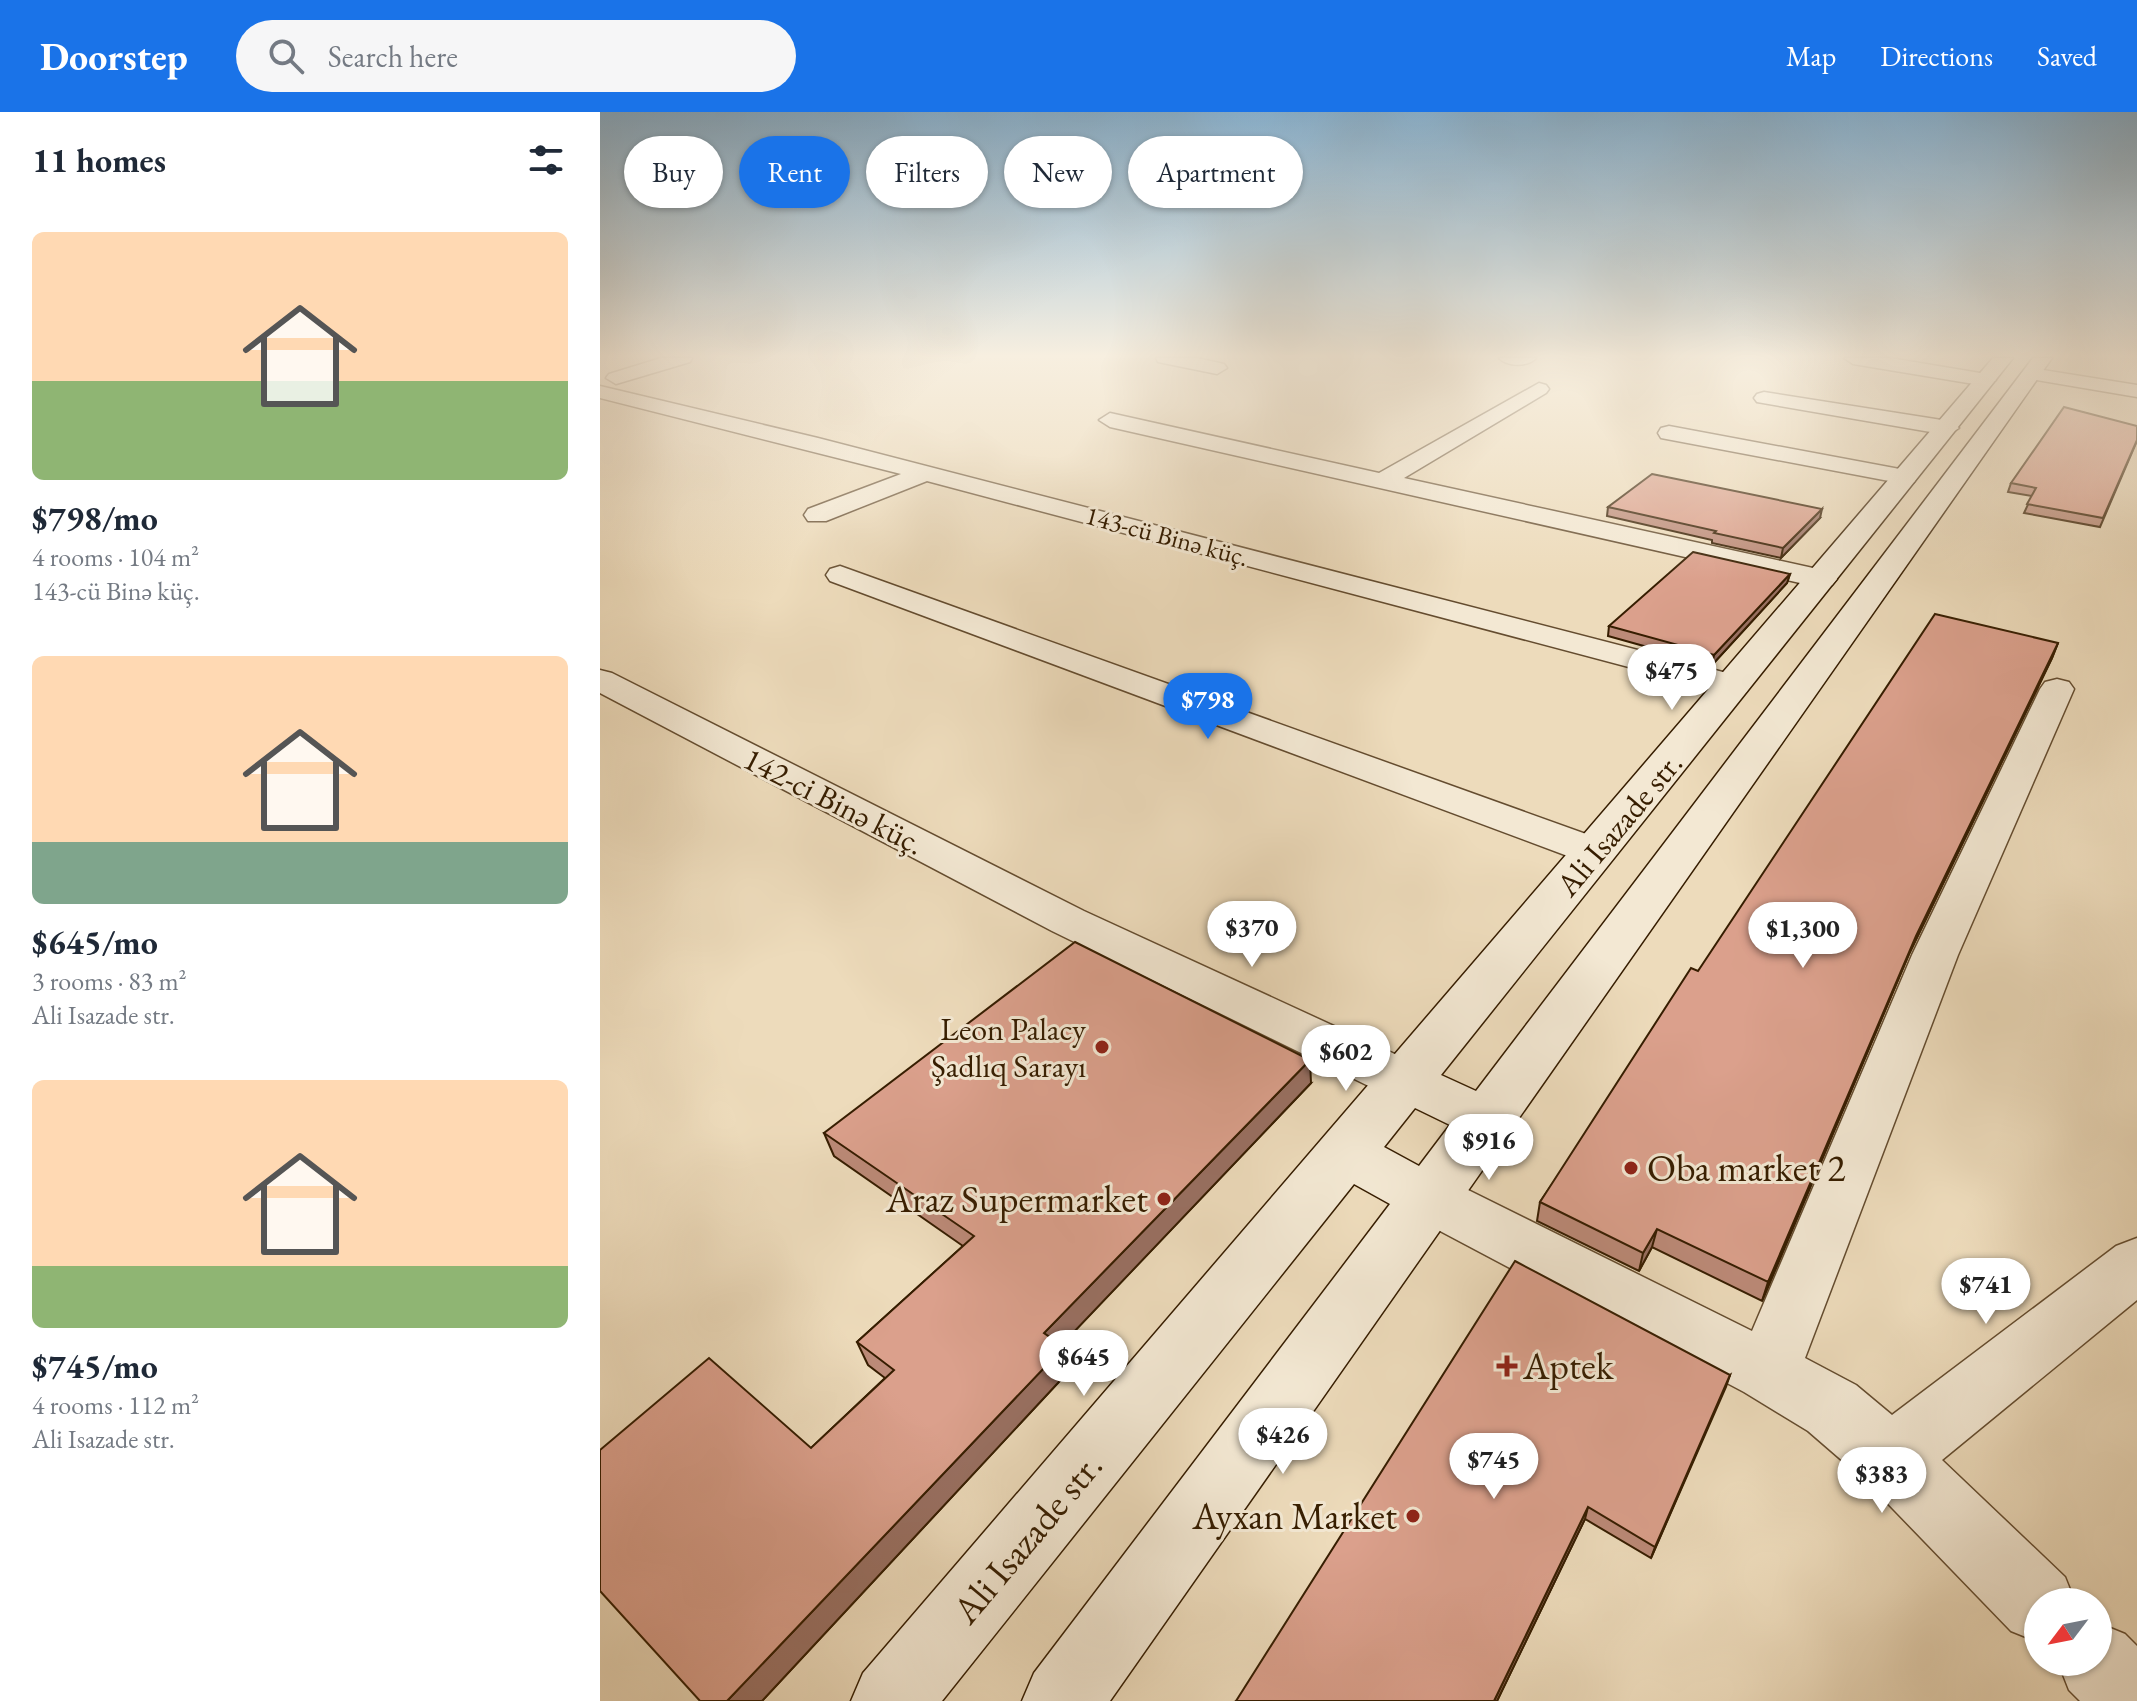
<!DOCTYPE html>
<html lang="en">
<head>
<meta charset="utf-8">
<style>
	:root { --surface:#fff; --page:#f6f6f7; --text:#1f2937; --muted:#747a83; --accent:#1a73e8 }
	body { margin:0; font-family:"EB Garamond",serif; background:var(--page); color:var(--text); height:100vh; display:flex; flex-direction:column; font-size:30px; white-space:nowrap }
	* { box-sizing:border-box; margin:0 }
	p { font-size:26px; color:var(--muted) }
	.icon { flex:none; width:44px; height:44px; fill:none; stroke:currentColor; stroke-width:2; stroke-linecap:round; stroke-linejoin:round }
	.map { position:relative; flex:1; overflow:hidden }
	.sheet { display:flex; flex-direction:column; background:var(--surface); width:600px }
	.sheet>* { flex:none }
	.banner { position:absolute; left:24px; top:24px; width:760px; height:72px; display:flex; gap:16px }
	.needle { width:52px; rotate:238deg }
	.buttons { position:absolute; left:1424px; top:1476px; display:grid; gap:16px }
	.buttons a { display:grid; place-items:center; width:88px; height:88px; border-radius:50%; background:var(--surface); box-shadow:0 2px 6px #0004; font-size:40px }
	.price { position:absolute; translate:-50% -68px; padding:0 18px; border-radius:28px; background:#fff; color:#222; font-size:26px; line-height:52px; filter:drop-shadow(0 2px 4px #0008) }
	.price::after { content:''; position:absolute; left:50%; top:48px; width:24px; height:18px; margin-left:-12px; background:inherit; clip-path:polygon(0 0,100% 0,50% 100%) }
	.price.current { background:var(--accent); color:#fff }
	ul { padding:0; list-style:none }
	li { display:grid; align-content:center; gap:16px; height:424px; padding:0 32px }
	li span { display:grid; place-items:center; height:248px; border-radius:12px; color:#555 }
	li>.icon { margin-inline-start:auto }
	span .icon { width:144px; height:144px; fill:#fffc; stroke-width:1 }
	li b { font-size:34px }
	h2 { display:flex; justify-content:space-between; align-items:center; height:96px; padding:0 32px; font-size:34px }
	.pill { padding:0 28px; border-radius:36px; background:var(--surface); box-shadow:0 2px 6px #0004; font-size:28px; line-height:72px }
	.pill.current { background:var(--accent); color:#fff }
	header { display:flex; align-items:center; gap:48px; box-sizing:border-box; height:112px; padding:0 40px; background:var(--accent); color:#fff }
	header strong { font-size:38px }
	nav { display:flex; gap:44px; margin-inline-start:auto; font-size:28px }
	.search { width:560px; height:72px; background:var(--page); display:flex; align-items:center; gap:20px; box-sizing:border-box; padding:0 28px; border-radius:44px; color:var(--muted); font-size:30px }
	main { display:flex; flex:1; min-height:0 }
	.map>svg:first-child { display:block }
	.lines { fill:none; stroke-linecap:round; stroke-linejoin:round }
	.street-casing { stroke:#644c2f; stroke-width:3 }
	.secondary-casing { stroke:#361d00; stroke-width:3 }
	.street { fill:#f3e8d3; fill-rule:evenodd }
	.secondary { fill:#f3e8d3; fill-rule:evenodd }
	.wall { fill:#bc8a78; stroke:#361d00; stroke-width:2 }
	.shaded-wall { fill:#997062; stroke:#361d00; stroke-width:2 }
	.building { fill:#dba08c; stroke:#361d00; stroke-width:2 }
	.poi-dot { fill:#8f2418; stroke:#f3e8d3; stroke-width:3 }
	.labels { text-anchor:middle; stroke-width:6; stroke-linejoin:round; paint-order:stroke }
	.far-street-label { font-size:26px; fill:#361d00; stroke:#f3e8d3 }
	.street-label { font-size:32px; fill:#361d00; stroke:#f3e8d3 }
	.poi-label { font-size:32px; fill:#361d00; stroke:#f3e8d3; text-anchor:end }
	.near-poi-label { font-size:38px; fill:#361d00; stroke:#f3e8d3; text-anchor:start }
	.near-street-label { font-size:38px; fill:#361d00; stroke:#f3e8d3 }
</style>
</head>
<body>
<header>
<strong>Doorstep</strong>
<div class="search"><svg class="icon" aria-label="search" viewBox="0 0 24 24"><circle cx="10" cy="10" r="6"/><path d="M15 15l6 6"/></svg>Search here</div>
<nav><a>Map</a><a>Directions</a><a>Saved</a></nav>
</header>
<main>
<section class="sheet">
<h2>11 homes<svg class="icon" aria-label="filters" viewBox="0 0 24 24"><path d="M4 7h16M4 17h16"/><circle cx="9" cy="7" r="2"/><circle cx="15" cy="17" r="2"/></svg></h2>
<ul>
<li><span style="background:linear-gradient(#ffd9b3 60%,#8fb573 0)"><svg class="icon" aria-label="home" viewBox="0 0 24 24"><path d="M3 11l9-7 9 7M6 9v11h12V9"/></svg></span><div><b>$798/mo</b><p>4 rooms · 104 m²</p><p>143-cü Binə küç.</p></div></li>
<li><span style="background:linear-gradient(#ffd9b3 75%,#7fa58c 0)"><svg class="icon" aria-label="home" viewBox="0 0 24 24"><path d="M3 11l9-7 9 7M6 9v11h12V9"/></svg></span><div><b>$645/mo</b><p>3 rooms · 83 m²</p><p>Ali Isazade str.</p></div></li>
<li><span style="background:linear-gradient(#ffd9b3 75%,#8fb573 0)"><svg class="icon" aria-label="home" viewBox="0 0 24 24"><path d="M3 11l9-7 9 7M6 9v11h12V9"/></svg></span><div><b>$745/mo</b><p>4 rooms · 112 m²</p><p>Ali Isazade str.</p></div></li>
</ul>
</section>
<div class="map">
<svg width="1537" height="1589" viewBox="0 0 1537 1589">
	<rect width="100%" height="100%" fill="#eddbbb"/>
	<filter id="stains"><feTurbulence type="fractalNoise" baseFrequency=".0025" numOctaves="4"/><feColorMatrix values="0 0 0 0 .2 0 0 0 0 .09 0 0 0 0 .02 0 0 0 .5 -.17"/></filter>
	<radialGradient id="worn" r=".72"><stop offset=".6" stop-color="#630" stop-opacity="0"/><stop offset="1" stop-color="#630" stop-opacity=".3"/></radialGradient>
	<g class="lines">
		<g class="street-casing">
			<g id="street">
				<path d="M 61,246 L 92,246 L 90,250 L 16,272 L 6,266 L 9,262 Z"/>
				<path d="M 556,246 L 597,246 L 624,252 L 627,256 L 617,262 L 558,250 Z"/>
				<path d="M 899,246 L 936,246 C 928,255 907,255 899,246 Z"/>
				<path d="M 1244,246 L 1290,246 L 1386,262 L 1396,268 L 1386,274 L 1253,252 Z"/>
				<path d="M 1431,256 L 1537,273 L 1537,285 L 1424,266 L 1421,262 Z"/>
				<path d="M 939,271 L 946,273 L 949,277 L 946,281 L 804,366 L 1222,458 L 1232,461 L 1237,467 L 1232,473 L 1222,476 L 510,315 L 499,308 L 510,301 L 779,361 Z"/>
				<path d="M 0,274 L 218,326 L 1146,566 L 1151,573 L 1146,580 L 1134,583 L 327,369 L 226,409 L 208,409 L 204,403 L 208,397 L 301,362 L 0,286 Z"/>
				<path d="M 1164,280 L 1348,309 L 1359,316 L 1348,323 L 1157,290 L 1154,286 L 1157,282 Z"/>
				<path d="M 1069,314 L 1305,358 L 1314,360 L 1317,365 L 1314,370 L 1305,372 L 1061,326 L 1058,321 L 1061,316 Z"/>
				<path d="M 240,454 L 1011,731 L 1017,740 L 1011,749 L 996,752 L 981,749 L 230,469 L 226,463 L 230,457 Z"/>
				<path d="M 0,558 L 12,561 L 484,799 L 823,955 L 831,969 L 823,983 L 805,988 L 787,983 L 452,819 L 0,581 Z"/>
				<path d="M 1457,567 L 1469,570 L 1474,577 L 1358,843 L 1205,1246 L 1256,1273 L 1292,1303 L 1516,1134 L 1537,1126 L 1537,1188 L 1342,1348 L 1465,1465 L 1475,1490 L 1438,1490 L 1438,1530 L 1411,1519 L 1267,1370 L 1208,1319 L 1144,1280 L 808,1102 L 799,1085 L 808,1068 L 828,1062 L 848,1068 L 1152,1219 L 1312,843 L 1440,577 L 1445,570 Z"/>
				<path d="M 1498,1511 L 1525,1522 L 1537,1534 L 1537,1589 L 1480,1589 L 1469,1578 L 1458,1550 L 1498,1550 Z"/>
			</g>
		</g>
		<g class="secondary-casing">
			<path id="secondary" d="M 1393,246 L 1413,246 L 841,963 L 876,979 L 1433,246 L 1452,246 L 510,1589 L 422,1589 L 434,1561 L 790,1092 L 754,1072 L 342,1589 L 251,1589 L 263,1561 ZM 815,996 L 850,1013 L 819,1054 L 784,1035 Z"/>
		</g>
		<use href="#street" class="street"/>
		<use href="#secondary" class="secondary"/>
	</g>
	<g class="wall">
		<path d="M 1537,329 L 1500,415 L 1424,401 L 1432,384 L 1408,380 L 1411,371 Z"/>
		<path d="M 1008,395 L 1220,406 L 1181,446 L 1112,431 L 1112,428 L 1007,404 Z"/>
		<path d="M 1190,462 L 1187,471 L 1112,553 L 1008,524 L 1009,514 Z"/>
		<path d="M 1458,531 L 1452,546 L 1309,842 L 1162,1189 L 1052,1135 L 1039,1159 L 937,1109 L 940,1090 L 1098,859 Z"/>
		<path d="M 711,971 L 461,1233 L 470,1258 L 162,1589 L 100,1589 L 211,1336 L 285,1266 L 268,1253 L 257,1230 L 363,1134 L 234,1044 L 224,1021 Z"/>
		<path d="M 1130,1263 L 1051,1446 L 985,1407 L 897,1589 L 636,1589 Z"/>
	</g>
	<g class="shaded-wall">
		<path d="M 1222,397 L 1220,406 L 1181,446 L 1183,436 Z"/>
		<path d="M 1190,462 L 1187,471 L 1112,553 L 1114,543 Z"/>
		<path d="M 1458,531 L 1452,546 L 1309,842 L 1162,1189 L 1168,1170 L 1316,824 Z"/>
		<path d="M 710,948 L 711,971 L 451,1244 L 444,1221 Z"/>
		<path d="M 1057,1117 L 1052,1135 L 1039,1159 L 1043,1141 Z"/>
		<path d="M 464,1235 L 470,1258 L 162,1589 L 127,1589 Z"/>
		<path d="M 1130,1263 L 1126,1275 L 1051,1446 L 1055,1435 Z"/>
		<path d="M 988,1395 L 985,1407 L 897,1589 L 894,1589 Z"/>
	</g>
	<g class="building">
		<path d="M 1464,295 L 1537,314 L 1537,328 L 1503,406 L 1427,392 L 1436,376 L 1411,371 Z"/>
		<path d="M 1052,362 L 1222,397 L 1183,436 L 1114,421 L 1116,419 L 1008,395 Z"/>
		<path d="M 1093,440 L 1190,462 L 1114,543 L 1009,514 Z"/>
		<path d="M 1335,502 L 1458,531 L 1316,824 L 1168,1170 L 1057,1117 L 1043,1141 L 940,1090 L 1091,856 L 1098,859 Z"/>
		<path d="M 475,830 L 710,948 L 444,1221 L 464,1235 L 127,1589 L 100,1589 L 0,1479 L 0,1338 L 109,1246 L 211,1336 L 294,1258 L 257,1230 L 374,1124 L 224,1021 Z"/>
		<path d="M 915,1149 L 1130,1263 L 1055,1435 L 988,1395 L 894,1589 L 636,1589 Z"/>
	</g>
	<linearGradient id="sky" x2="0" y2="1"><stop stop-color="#8ab6d6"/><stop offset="0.52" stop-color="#f7efe0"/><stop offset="1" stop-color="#f7efe0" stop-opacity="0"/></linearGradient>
	<rect width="1537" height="469" fill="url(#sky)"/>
	<g class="poi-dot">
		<circle cx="502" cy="935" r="8"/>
		<circle cx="1031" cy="1056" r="8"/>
		<circle cx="564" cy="1087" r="8"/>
		<path d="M903 1242h8v8h8v8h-8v8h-8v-8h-8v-8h8z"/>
		<circle cx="813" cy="1404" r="8"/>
	</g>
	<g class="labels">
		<g class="far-street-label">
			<text transform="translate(567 424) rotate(15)" y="9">143-cü Binə küç.</text>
		</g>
		<g class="street-label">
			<text transform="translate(234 689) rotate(27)" y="11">142-ci Binə küç.</text>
			<text transform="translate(1019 712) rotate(-50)" y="11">Ali Isazade str.</text>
		</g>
		<g class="poi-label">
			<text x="486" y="928">Leon Palaсу<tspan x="486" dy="37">Şadlıq Sarayı</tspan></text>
		</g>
		<g class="near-poi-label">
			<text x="1047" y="1069">Oba market 2</text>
			<text x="548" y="1100" text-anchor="end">Araz Supermarket</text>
			<text x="923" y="1267">Aptek</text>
			<text x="797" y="1417" text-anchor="end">Ayxan Market</text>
		</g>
		<g class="near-street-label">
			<text transform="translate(427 1426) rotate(-50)" y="13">Ali Isazade str.</text>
		</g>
	</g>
	<rect width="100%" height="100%" filter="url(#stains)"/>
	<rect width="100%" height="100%" fill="url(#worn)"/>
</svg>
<div class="buttons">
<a><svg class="needle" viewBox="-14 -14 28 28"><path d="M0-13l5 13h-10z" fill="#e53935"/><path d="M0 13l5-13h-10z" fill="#747a83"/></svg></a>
</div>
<b class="price" style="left:1072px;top:600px">$475</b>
<b class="price current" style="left:608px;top:629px">$798</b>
<b class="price" style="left:652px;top:857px">$370</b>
<b class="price" style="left:1203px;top:858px">$1,300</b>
<b class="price" style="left:746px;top:981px">$602</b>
<b class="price" style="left:889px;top:1070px">$916</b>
<b class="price" style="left:1386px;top:1214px">$741</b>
<b class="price" style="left:484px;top:1286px">$645</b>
<b class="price" style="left:683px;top:1364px">$426</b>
<b class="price" style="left:894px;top:1389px">$745</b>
<b class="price" style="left:1282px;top:1403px">$383</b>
<div class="banner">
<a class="pill">Buy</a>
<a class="pill current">Rent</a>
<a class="pill">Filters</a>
<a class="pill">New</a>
<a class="pill">Apartment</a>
</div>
</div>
</main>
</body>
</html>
